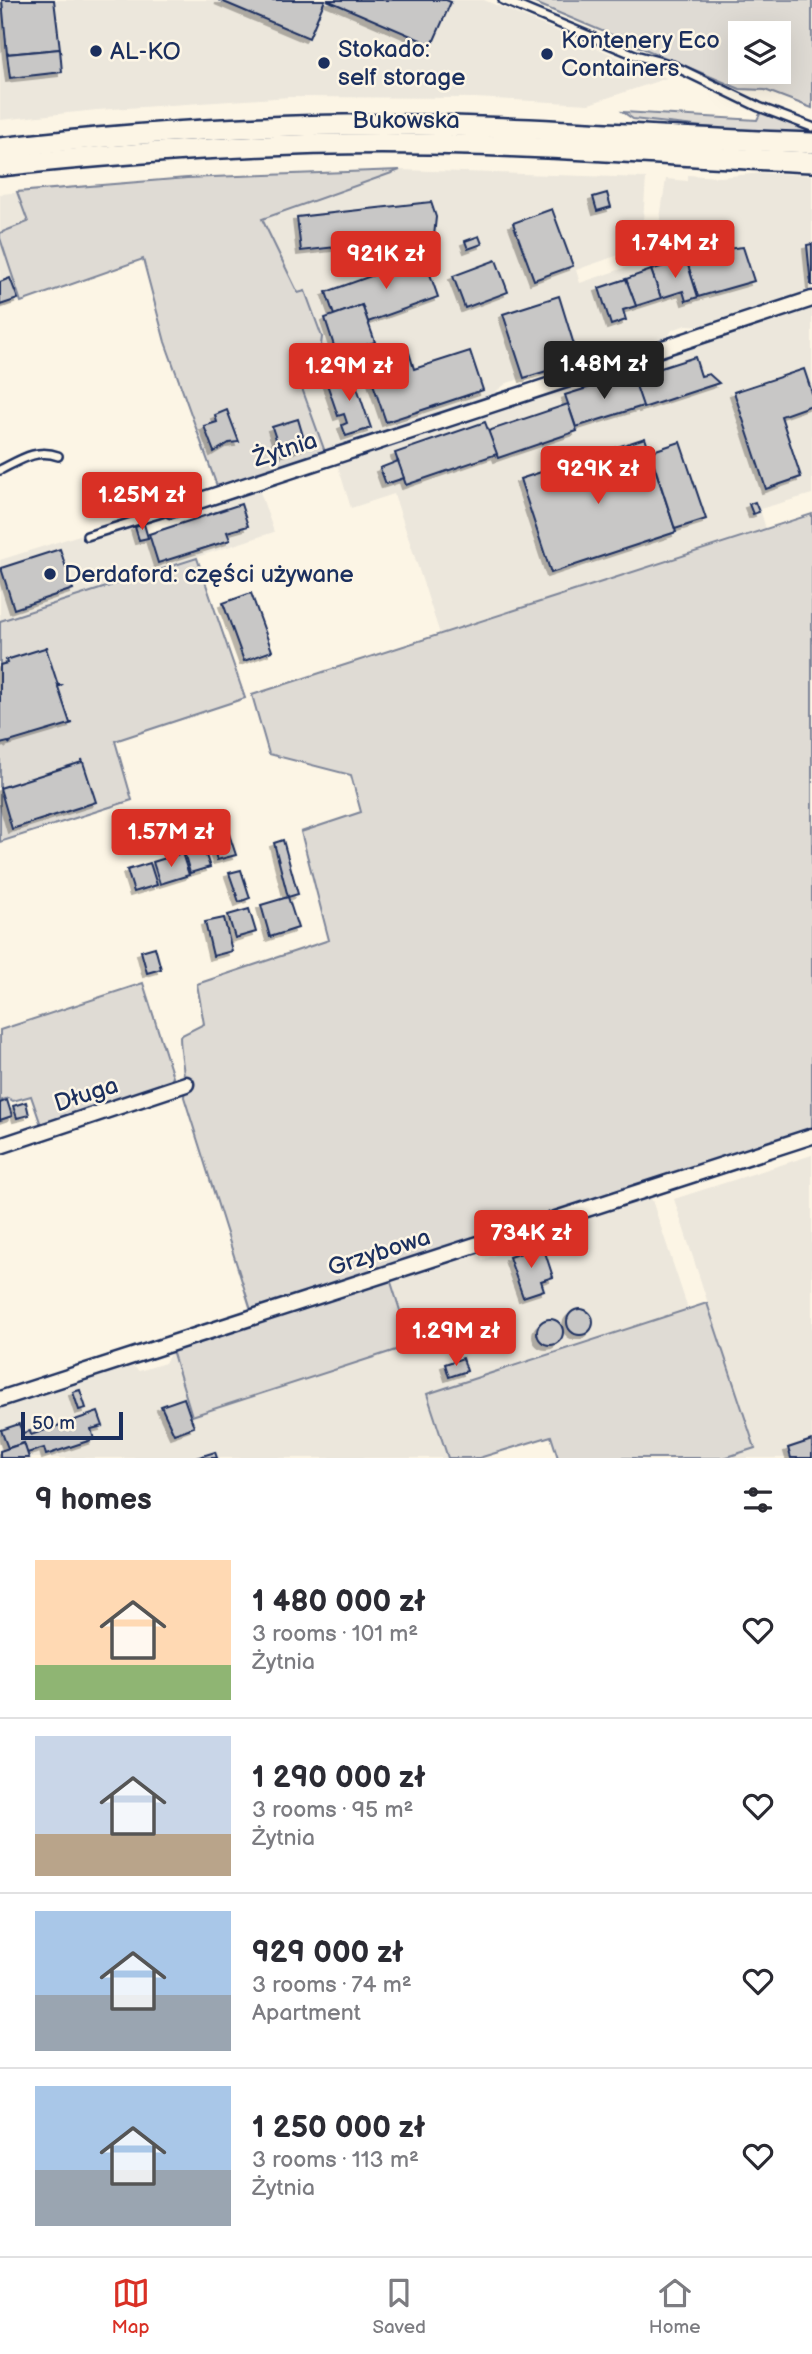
<!DOCTYPE html>
<html lang="en">
<head>
<meta charset="utf-8">
<style>
	:root { --surface:#fff; --page:#f2f2f3; --text:#2b2b33; --muted:#7c7c81; --line:#e1e1e2; --accent:#d93025 }
	body { margin:0; font-family:"Balsamiq Sans",sans-serif; background:var(--page); color:var(--text); height:100vh; display:flex; flex-direction:column; font-size:26px; white-space:nowrap }
	* { box-sizing:border-box; margin:0 }
	p { font-size:23px; color:var(--muted) }
	.icon { flex:none; width:38px; height:38px; fill:none; stroke:currentColor; stroke-width:2; stroke-linecap:round; stroke-linejoin:round }
	.map { position:relative; height:1458px; overflow:hidden }
	.details { display:flex; flex-direction:column; background:var(--surface); flex:1 }
	.details>* { flex:none }
	.controls { position:absolute; left:728px; top:21px; display:grid; gap:14px }
	.controls a { display:grid; place-items:center; width:63px; height:63px; border-radius:0px; background:var(--surface); box-shadow:0 7px 28px #0002; font-size:35px }
	.scale { position:absolute; left:21px; bottom:18px; width:102px; box-sizing:border-box; padding-left:7px; border:4px solid #1b2f5e; border-top:0; font-size:19px; line-height:24px; white-space:nowrap; color:#1b2f5e; -webkit-text-stroke:5px #fcf5e5; paint-order:stroke }
	.price { position:absolute; translate:-50% -60px; padding:0 16px; border-radius:7px; background:var(--accent); color:#fff; font-size:23px; line-height:46px; filter:drop-shadow(0 2px 4px #0008) }
	.price::after { content:''; position:absolute; left:50%; top:42px; width:21px; height:16px; margin-left:-10px; background:inherit; clip-path:polygon(0 0,100% 0,50% 100%) }
	.price.active { background:#222; color:#fff }
	ul { padding:0; list-style:none }
	li { display:flex; align-items:center; gap:21px; height:175px; padding:0 35px }
	li+li { border-top:2px solid var(--line) }
	li span { display:grid; place-items:center; flex:none; width:196px; height:140px; border-radius:0px; color:#555 }
	li>.icon { margin-inline-start:auto }
	span .icon { width:84px; height:84px; fill:#fffc; stroke-width:1 }
	li b { font-size:30px }
	h2 { display:flex; justify-content:space-between; align-items:center; height:84px; padding:0 35px; font-size:30px }
	.dock { display:flex; justify-content:space-around; align-items:center; height:98px; border-top:2px solid var(--line); background:var(--surface); font-size:19px; color:var(--muted) }
	.dock a { display:grid; justify-items:center; gap:4px }
	.dock .active { color:var(--accent) }
	.map>svg:first-child { display:block }
	.built { fill:#ece7dc }
	.green { fill:#dfdbd4; stroke:#7d8599; stroke-width:2; fill-rule:evenodd }
	.building { fill:#c8c7c6; stroke:#1b2f5e; stroke-width:2; filter:url(#shadow) }
	.lines { fill:none; stroke-linecap:round; stroke-linejoin:round }
	.service-casing { stroke:#1b2f5e; stroke-width:12 }
	.minor-casing { stroke:#1b2f5e; stroke-width:19 }
	.secondary-casing { stroke:#1b2f5e; stroke-width:24 }
	.service { stroke:#fcf5e5; stroke-width:7 }
	.minor { stroke:#fcf5e5; stroke-width:14 }
	.secondary { stroke:#fcf5e5; stroke-width:19 }
	.poi-dot { fill:#1b2f5e; stroke:#fcf5e5; stroke-width:2.5 }
	.labels { text-anchor:middle; stroke-width:5; stroke-linejoin:round; paint-order:stroke }
	.poi-label { font-size:24px; fill:#1b2f5e; stroke:#fcf5e5; text-anchor:start }
	.street-label { font-size:24px; fill:#1b2f5e; stroke:#fcf5e5 }
</style>
</head>
<body>
<div class="map">
<svg width="812" height="1458" viewBox="0 0 812 1458">
	<defs>
		<filter id="shadow"><feDropShadow dx="-4" dy="4" stdDeviation="0" flood-color="#0004"/></filter>
	</defs>
	<rect width="100%" height="100%" fill="#fcf5e5"/>
	<filter id="ink" filterUnits="userSpaceOnUse"><feTurbulence type="fractalNoise" baseFrequency=".0143" numOctaves="2"/><feDisplacementMap in="SourceGraphic" scale="14" xChannelSelector="R" yChannelSelector="G"/><feConvolveMatrix kernelMatrix="1 2 1 2 8 2 1 2 1" color-interpolation-filters="sRGB"/></filter>
	<g filter="url(#ink)">
		<g class="built">
			<path d="M 0,0 L 484,0 L 667,78 L 589,104 L 474,98 L 290,97 L 97,110 L 0,120 Z"/>
			<path d="M 400,170 L 646,178 L 643,221 L 629,245 L 616,256 L 576,270 L 580,283 L 654,258 L 666,179 L 688,181 L 688,175 L 720,177 L 762,173 L 812,175 L 812,289 L 803,291 L 799,299 L 709,326 L 686,325 L 672,330 L 666,341 L 615,357 L 606,354 L 507,383 L 486,399 L 325,452 L 299,379 L 321,345 L 305,291 L 298,293 L 217,233 L 0,309 L 0,194 L 187,178 Z"/>
			<path d="M 812,305 L 812,494 L 760,509 L 766,529 L 440,634 L 394,494 L 351,508 L 336,460 Z"/>
			<path d="M 258,486 L 274,532 L 0,621 L 0,560 L 86,533 L 89,540 L 144,524 L 148,534 L 192,520 L 197,506 L 236,493 L 242,496 L 251,493 Z"/>
			<path d="M 812,1155 L 812,1458 L 724,1458 L 755,1448 L 674,1199 Z"/>
			<path d="M 650,1194 L 688,1309 L 428,1394 L 448,1458 L 0,1458 L 0,1406 L 129,1363 L 139,1371 L 165,1363 L 172,1350 L 191,1416 L 411,1345 L 390,1279 L 476,1251 L 483,1260 L 503,1252 L 508,1240 Z"/>
		</g>
		<g class="green">
			<path d="M 528,0 L 812,0 L 812,108 L 765,90 L 740,89 ZM 740,33 L 779,33 L 779,72 L 740,72 Z"/>
			<path d="M 623,112 L 757,120 L 761,112 L 809,131 L 808,134 L 730,130 L 633,119 Z"/>
			<path d="M 400,170 L 262,219 L 298,293 L 305,291 L 322,337 L 321,345 L 329,368 L 299,380 L 325,452 L 218,489 L 165,342 L 143,259 L 21,302 L 0,238 L 0,233 L 28,222 L 17,192 L 187,178 Z"/>
			<path d="M 812,514 L 812,1129 L 251,1310 L 184,1097 C 187,1078 180,1057 180,1036 L 204,1024 L 197,984 L 329,940 L 301,832 L 361,812 L 351,775 L 269,754 L 252,695 Z"/>
			<path d="M 197,558 L 245,698 L 115,741 L 132,800 L 0,842 L 0,621 Z"/>
			<path d="M 143,983 L 173,1077 L 170,1082 L 41,1125 L 31,1096 L 13,1101 L 8,1098 L 0,1101 L 0,1030 Z"/>
			<path d="M 390,1279 L 411,1345 L 192,1416 L 172,1350 Z"/>
			<path d="M 707,1303 L 755,1448 L 724,1458 L 558,1458 L 551,1436 L 479,1458 L 448,1458 L 427,1394 Z"/>
		</g>
		<g class="building">
			<path d="M 2,0 L 54,0 L 60,49 L 7,54 Z"/>
			<path d="M 219,0 L 325,0 L 309,38 Z"/>
			<path d="M 327,0 L 446,0 L 451,2 L 432,45 Z"/>
			<path d="M 60,49 L 62,72 L 10,78 L 7,54 Z"/>
			<path d="M 607,193 L 611,207 L 597,211 L 593,197 Z"/>
			<path d="M 431,202 L 436,217 L 434,236 L 301,251 L 297,217 Z"/>
			<path d="M 552,209 L 573,266 L 534,280 L 513,223 Z"/>
			<path d="M 479,236 L 482,244 L 468,249 L 465,241 Z"/>
			<path d="M 812,244 L 812,285 L 811,285 L 807,245 Z"/>
			<path d="M 743,247 L 754,281 L 698,297 L 686,259 L 708,251 Z"/>
			<path d="M 424,257 L 438,297 L 368,322 L 362,305 L 334,315 L 326,292 Z"/>
			<path d="M 686,259 L 698,297 L 686,301 L 683,291 L 661,298 L 651,270 Z"/>
			<path d="M 496,260 L 508,292 L 465,308 L 453,276 Z"/>
			<path d="M 651,270 L 661,298 L 636,306 L 626,279 Z"/>
			<path d="M 10,278 L 18,299 L 0,305 L 0,282 Z"/>
			<path d="M 626,279 L 636,306 L 623,310 L 626,320 L 611,325 L 599,288 Z"/>
			<path d="M 559,296 L 579,361 L 524,378 L 503,314 Z"/>
			<path d="M 362,305 L 375,342 L 337,355 L 325,318 Z"/>
			<path d="M 408,349 L 414,369 L 470,351 L 483,390 L 386,422 L 366,363 Z"/>
			<path d="M 695,357 L 701,376 L 709,374 L 719,383 L 643,408 L 633,377 Z"/>
			<path d="M 804,369 L 812,393 L 812,405 L 781,416 L 801,477 L 766,489 L 734,392 Z"/>
			<path d="M 351,370 L 371,428 L 346,436 L 342,425 L 347,423 L 344,414 L 338,416 L 326,381 Z"/>
			<path d="M 632,374 L 643,406 L 576,427 L 565,395 Z"/>
			<path d="M 568,404 L 577,431 L 498,458 L 488,431 Z"/>
			<path d="M 227,410 L 239,442 L 229,443 L 214,452 L 204,426 L 217,422 L 215,415 Z"/>
			<path d="M 298,419 L 306,446 L 281,454 L 272,427 Z"/>
			<path d="M 485,422 L 497,454 L 406,485 L 395,453 Z"/>
			<path d="M 645,438 L 676,532 L 551,573 L 520,479 Z"/>
			<path d="M 680,442 L 706,519 L 675,529 L 650,452 Z"/>
			<path d="M 398,461 L 404,478 L 386,484 L 380,468 Z"/>
			<path d="M 755,502 L 759,512 L 753,514 L 749,504 Z"/>
			<path d="M 241,504 L 248,526 L 227,532 L 230,540 L 158,563 L 149,534 Z"/>
			<path d="M 144,524 L 148,538 L 139,540 L 135,527 Z"/>
			<path d="M 60,549 L 73,589 L 14,609 L 1,568 Z"/>
			<path d="M 251,593 L 272,651 L 244,661 L 223,603 Z"/>
			<path d="M 48,647 L 46,648 L 58,685 L 61,685 L 58,687 L 70,723 L 73,723 L 9,742 L 10,744 L 8,742 L 0,744 L 0,665 L 7,663 L 6,660 Z"/>
			<path d="M 82,759 L 96,802 L 12,829 L 0,788 L 82,762 Z"/>
			<path d="M 228,831 L 236,855 L 217,860 L 210,837 Z"/>
			<path d="M 283,840 L 298,894 L 288,897 L 274,843 Z"/>
			<path d="M 203,847 L 210,867 L 190,873 L 184,852 Z"/>
			<path d="M 182,853 L 189,875 L 160,884 L 153,862 Z"/>
			<path d="M 150,863 L 157,885 L 134,892 L 127,870 Z"/>
			<path d="M 241,870 L 250,898 L 239,902 L 229,873 Z"/>
			<path d="M 288,897 L 298,928 L 270,937 L 261,905 Z"/>
			<path d="M 249,909 L 256,932 L 235,938 L 228,915 Z"/>
			<path d="M 224,918 L 232,951 L 213,956 L 205,922 Z"/>
			<path d="M 155,947 L 161,969 L 147,973 L 141,951 Z"/>
			<path d="M 7,1100 L 12,1116 L 0,1120 L 0,1103 Z"/>
			<path d="M 26,1102 L 29,1115 L 17,1118 L 13,1106 Z"/>
			<path d="M 543,1246 L 553,1277 L 541,1281 L 544,1290 L 523,1297 L 509,1257 Z"/>
			<circle cx="580" cy="1322" r="13"/>
			<circle cx="550" cy="1332" r="13"/>
			<path d="M 463,1358 L 467,1371 L 449,1377 L 445,1364 Z"/>
			<path d="M 80,1390 L 86,1408 L 79,1410 L 73,1392 Z"/>
			<path d="M 184,1398 L 194,1427 L 174,1434 L 161,1406 Z"/>
			<path d="M 98,1412 L 103,1426 L 91,1429 L 94,1439 L 46,1455 L 44,1448 L 27,1453 L 24,1443 L 8,1448 L 1,1430 L 19,1424 L 23,1433 L 30,1431 L 31,1435 Z"/>
			<path d="M 812,1440 L 812,1458 L 791,1458 L 788,1448 Z"/>
			<path d="M 24,1443 L 29,1458 L 0,1458 L 0,1451 Z"/>
			<path d="M 215,1452 L 217,1458 L 196,1458 Z"/>
		</g>
		<g class="lines">
			<g class="service-casing">
				<g id="service">
					<path d="M 503,0 L 635,55 L 672,65 L 759,107 L 812,127"/>
					<path d="M 0,470 C 20,460 37,448 58,456"/>
					<path d="M 87,536 L 171,510"/>
				</g>
			</g>
			<g class="minor-casing">
				<g id="minor">
					<path d="M 171,510 L 812,299"/>
					<path d="M 0,1146 L 186,1084"/>
					<path d="M 0,1399 L 812,1136"/>
				</g>
			</g>
			<g class="secondary-casing">
				<g id="secondary">
					<path d="M 0,148 C 137,132 276,123 414,125 C 547,127 679,139 812,143"/>
					<path d="M 0,166 C 143,151 286,141 430,144 C 557,146 685,157 812,162"/>
				</g>
			</g>
			<use href="#service" class="service"/>
			<use href="#minor" class="minor"/>
			<use href="#secondary" class="secondary"/>
		</g>
	</g>
	<g class="poi-dot">
		<circle cx="96" cy="51" r="7"/>
		<circle cx="547" cy="54" r="7"/>
		<circle cx="324" cy="63" r="7"/>
		<circle cx="50" cy="574" r="7"/>
	</g>
	<g class="labels">
		<g class="poi-label">
			<text x="561" y="48">Kontenery Eco<tspan x="561" dy="28">Containers</tspan></text>
			<text x="338" y="57">Stokado:<tspan x="338" dy="28">self storage</tspan></text>
			<text x="110" y="59">AL-KO</text>
			<text x="64" y="582">Derdaford: części używane</text>
		</g>
		<g class="street-label">
			<text x="406" y="128">Bukowska</text>
			<text transform="translate(285 449) rotate(-18)" y="8">Żytnia</text>
			<text transform="translate(86 1094) rotate(-18)" y="8">Długa</text>
			<text transform="translate(379 1252) rotate(-18)" y="8">Grzybowa</text>
		</g>
	</g>
</svg>
<div class="controls">
<a><svg class="icon" aria-label="layers" viewBox="0 0 24 24"><path d="M12 4l9 5-9 5-9-5zM3 14l9 5 9-5"/></svg></a>
</div>
<div class="scale">50 m</div>
<b class="price" style="left:675px;top:280px">1.74M zł</b>
<b class="price" style="left:386px;top:291px">921K zł</b>
<b class="price active" style="left:604px;top:401px">1.48M zł</b>
<b class="price" style="left:349px;top:403px">1.29M zł</b>
<b class="price" style="left:598px;top:506px">929K zł</b>
<b class="price" style="left:142px;top:532px">1.25M zł</b>
<b class="price" style="left:171px;top:869px">1.57M zł</b>
<b class="price" style="left:531px;top:1270px">734K zł</b>
<b class="price" style="left:456px;top:1368px">1.29M zł</b>
</div>
<section class="details">
<h2>9 homes<svg class="icon" aria-label="filters" viewBox="0 0 24 24"><path d="M4 7h16M4 17h16"/><circle cx="9" cy="7" r="2"/><circle cx="15" cy="17" r="2"/></svg></h2>
<ul>
<li><span style="background:linear-gradient(#ffd9b3 75%,#8fb573 0)"><svg class="icon" aria-label="home" viewBox="0 0 24 24"><path d="M3 11l9-7 9 7M6 9v11h12V9"/></svg></span><div><b>1 480 000 zł</b><p>3 rooms · 101 m²</p><p>Żytnia</p></div><svg class="icon" aria-label="heart" viewBox="0 0 24 24"><path d="M12 20l-8-8c-3-5 5-10 8-4 3-6 11-1 8 4z"/></svg></li>
<li><span style="background:linear-gradient(#c9d6e8 70%,#b9a48a 0)"><svg class="icon" aria-label="home" viewBox="0 0 24 24"><path d="M3 11l9-7 9 7M6 9v11h12V9"/></svg></span><div><b>1 290 000 zł</b><p>3 rooms · 95 m²</p><p>Żytnia</p></div><svg class="icon" aria-label="heart" viewBox="0 0 24 24"><path d="M12 20l-8-8c-3-5 5-10 8-4 3-6 11-1 8 4z"/></svg></li>
<li><span style="background:linear-gradient(#a9c7e8 60%,#9aa5b1 0)"><svg class="icon" aria-label="home" viewBox="0 0 24 24"><path d="M3 11l9-7 9 7M6 9v11h12V9"/></svg></span><div><b>929 000 zł</b><p>3 rooms · 74 m²</p><p>Apartment</p></div><svg class="icon" aria-label="heart" viewBox="0 0 24 24"><path d="M12 20l-8-8c-3-5 5-10 8-4 3-6 11-1 8 4z"/></svg></li>
<li><span style="background:linear-gradient(#a9c7e8 60%,#9aa5b1 0)"><svg class="icon" aria-label="home" viewBox="0 0 24 24"><path d="M3 11l9-7 9 7M6 9v11h12V9"/></svg></span><div><b>1 250 000 zł</b><p>3 rooms · 113 m²</p><p>Żytnia</p></div><svg class="icon" aria-label="heart" viewBox="0 0 24 24"><path d="M12 20l-8-8c-3-5 5-10 8-4 3-6 11-1 8 4z"/></svg></li>
</ul>
</section>
<nav class="dock">
<a class="active"><svg class="icon" aria-label="map" viewBox="0 0 24 24"><path d="M3 6l6-2 6 2 6-2v14l-6 2-6-2-6 2zM9 4v14M15 6v14"/></svg>Map</a>
<a><svg class="icon" aria-label="saved" viewBox="0 0 24 24"><path d="M7 4h10v16l-5-4-5 4z"/></svg>Saved</a>
<a><svg class="icon" aria-label="home" viewBox="0 0 24 24"><path d="M3 11l9-7 9 7M6 9v11h12V9"/></svg>Home</a>
</nav>
</body>
</html>
